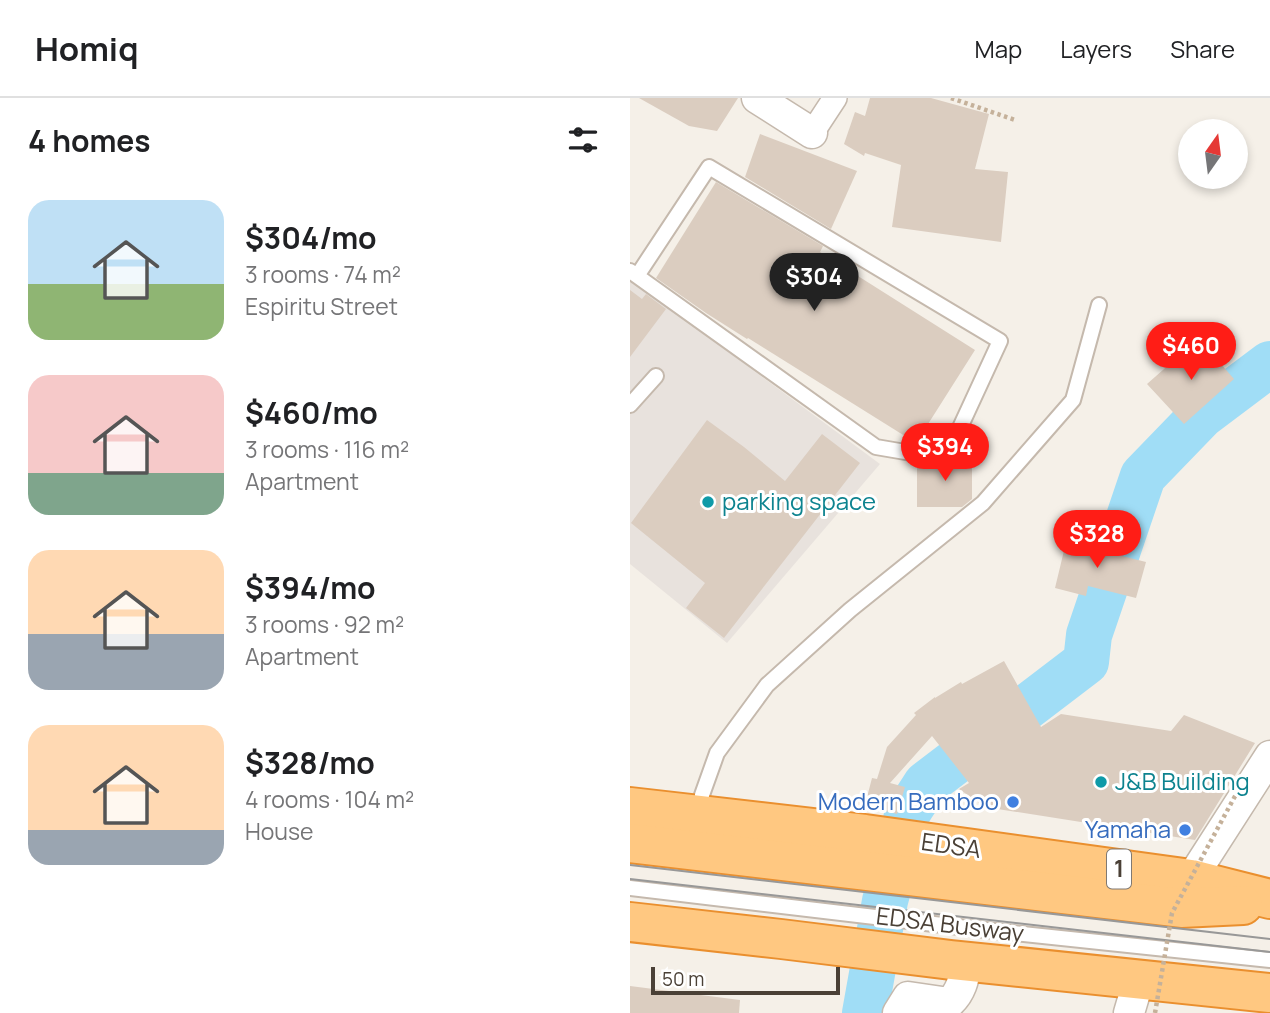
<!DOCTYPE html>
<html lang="en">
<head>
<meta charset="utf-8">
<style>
	:root { --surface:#fff; --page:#f2f2f2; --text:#202124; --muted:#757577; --line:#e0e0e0; --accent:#ff1d16 }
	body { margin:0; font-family:Manrope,sans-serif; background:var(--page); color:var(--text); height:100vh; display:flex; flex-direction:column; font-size:26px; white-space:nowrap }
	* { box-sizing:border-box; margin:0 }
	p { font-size:23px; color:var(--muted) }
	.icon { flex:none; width:38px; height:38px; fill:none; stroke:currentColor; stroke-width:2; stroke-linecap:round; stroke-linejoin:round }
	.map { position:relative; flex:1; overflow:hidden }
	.panel { display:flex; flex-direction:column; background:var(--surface); width:630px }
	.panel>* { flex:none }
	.needle { width:46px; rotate:14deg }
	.controls { position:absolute; left:548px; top:21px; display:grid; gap:14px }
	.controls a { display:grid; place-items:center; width:70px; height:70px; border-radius:50%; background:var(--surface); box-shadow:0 4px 10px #0003; font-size:35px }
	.scale { position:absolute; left:21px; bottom:18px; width:189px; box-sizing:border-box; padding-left:7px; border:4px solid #4a4036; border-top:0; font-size:19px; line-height:24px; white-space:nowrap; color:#4a4036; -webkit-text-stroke:5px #fff; paint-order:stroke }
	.price { position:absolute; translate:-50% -60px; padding:0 16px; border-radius:24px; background:var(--accent); color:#fff; font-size:23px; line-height:46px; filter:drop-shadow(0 2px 4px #0008) }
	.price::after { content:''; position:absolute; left:50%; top:42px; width:21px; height:16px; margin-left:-10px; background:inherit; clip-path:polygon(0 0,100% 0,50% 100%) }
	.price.selected { background:#222; color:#fff }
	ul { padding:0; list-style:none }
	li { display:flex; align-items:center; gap:21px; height:175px; padding:0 28px }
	li span { display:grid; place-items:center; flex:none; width:196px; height:140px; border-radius:21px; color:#555 }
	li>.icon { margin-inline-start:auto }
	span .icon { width:84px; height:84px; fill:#fffc; stroke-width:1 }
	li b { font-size:30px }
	h2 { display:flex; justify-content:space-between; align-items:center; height:84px; padding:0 28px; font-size:30px }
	header { display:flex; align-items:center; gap:42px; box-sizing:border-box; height:98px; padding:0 35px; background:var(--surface); border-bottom:2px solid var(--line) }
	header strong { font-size:33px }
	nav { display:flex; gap:38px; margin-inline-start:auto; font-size:24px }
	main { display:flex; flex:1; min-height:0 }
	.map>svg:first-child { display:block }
	.industrial { fill:#e8e2dd }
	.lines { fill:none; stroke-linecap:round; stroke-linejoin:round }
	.river { stroke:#a0ddf6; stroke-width:46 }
	.building { fill:#dbcdc0 }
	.service-casing { stroke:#c5b9ad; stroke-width:18 }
	.pedestrian-casing { stroke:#c5b9ad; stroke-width:26 }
	.minor-casing { stroke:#c5b9ad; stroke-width:33 }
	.trunk-casing { stroke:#ea8f2e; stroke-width:42 }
	.path { stroke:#c5b19a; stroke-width:4.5; stroke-dasharray:3.5 3.5; stroke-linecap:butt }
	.service { stroke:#fff; stroke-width:14 }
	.pedestrian { stroke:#fff; stroke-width:23 }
	.minor { stroke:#fff; stroke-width:30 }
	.trunk { stroke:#ffc881; stroke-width:38 }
	.tram { stroke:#989898; stroke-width:2 }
	.path-bridge { stroke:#c5b19a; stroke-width:4.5; stroke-dasharray:3.5 3.5; stroke-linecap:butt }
	.culture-dot { fill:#0f9aa8; stroke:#fff; stroke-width:2.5 }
	.shop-dot { fill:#3f7fe0; stroke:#fff; stroke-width:2.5 }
	.labels { text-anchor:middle; stroke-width:6; stroke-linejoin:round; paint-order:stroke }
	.shield { fill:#fff; stroke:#807972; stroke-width:2 }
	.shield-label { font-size:23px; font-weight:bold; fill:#4a4036 }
	.culture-label { font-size:24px; fill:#0d838f; stroke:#fff; text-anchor:start }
	.shop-label { font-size:24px; fill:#366cbe; stroke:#fff; text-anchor:end }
	.street-label { font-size:24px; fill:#4a4036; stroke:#fff }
</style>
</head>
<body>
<header>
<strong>Homiq</strong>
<nav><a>Map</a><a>Layers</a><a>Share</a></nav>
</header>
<main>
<section class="panel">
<h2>4 homes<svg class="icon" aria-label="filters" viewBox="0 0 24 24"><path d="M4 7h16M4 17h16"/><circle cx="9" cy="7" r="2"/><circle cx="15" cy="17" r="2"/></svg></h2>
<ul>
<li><span style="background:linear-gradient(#bfe0f5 60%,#8fb573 0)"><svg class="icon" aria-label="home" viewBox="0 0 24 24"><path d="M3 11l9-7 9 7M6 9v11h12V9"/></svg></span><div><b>$304/mo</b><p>3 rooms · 74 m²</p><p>Espiritu Street</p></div></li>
<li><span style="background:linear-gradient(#f6c9c9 70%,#7fa58c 0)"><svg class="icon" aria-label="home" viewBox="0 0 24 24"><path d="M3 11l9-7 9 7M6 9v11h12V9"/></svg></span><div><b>$460/mo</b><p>3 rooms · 116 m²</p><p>Apartment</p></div></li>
<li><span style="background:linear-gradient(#ffd9b3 60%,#9aa5b1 0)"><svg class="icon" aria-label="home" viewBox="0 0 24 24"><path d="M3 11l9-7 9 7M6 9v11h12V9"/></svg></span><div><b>$394/mo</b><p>3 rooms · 92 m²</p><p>Apartment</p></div></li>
<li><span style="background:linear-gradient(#ffd9b3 75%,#9aa5b1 0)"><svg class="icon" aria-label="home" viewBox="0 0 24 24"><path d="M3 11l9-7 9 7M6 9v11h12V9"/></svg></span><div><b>$328/mo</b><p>4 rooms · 104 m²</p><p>House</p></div></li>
</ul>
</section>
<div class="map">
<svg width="640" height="915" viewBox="0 0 640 915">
	<rect width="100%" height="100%" fill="#f5f0e8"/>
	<path class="industrial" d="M 0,181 L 250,366 L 97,545 L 0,466 Z"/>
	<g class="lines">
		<path class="river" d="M 235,915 L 255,803 L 278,714 L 296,686 L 456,564 L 459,537 L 513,378 L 572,317 L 640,266"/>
	</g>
	<g class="building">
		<path d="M 9,0 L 108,0 L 87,33 L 59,28 Z"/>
		<path d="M 240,0 L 301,0 L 359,16 L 345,71 L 378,74 L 371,144 L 262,129 L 271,67 L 235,55 L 234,58 L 214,46 L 225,14 L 235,18 Z"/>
		<path d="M 130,36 L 227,73 L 201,131 L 115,79 Z"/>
		<path d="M 86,84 L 193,148 L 190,154 L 345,252 L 286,345 L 118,240 L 117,241 L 76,215 L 26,180 Z"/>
		<path d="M 0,192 L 12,201 L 16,196 L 36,211 L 0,259 Z"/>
		<path d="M 571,243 L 604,281 L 554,326 L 517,286 L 542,264 L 545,266 Z"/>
		<path d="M 77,322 L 114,349 L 155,383 L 192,336 L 230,365 L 94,540 L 56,510 L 75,485 L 1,425 Z"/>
		<path d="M 309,360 L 342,360 L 342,401 L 332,409 L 287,409 L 287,365 Z"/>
		<path d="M 438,436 L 470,445 L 468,452 L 516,464 L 506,500 L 458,488 L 456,498 L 425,490 Z"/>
		<path d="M 374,563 L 411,629 L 431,616 L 541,633 L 554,617 L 625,645 L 565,742 L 355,709 L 329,691 L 339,685 L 302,638 L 260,685 L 275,689 L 267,716 L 239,709 L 237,710 L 238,708 L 235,707 L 242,680 L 247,681 L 257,649 L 286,617 L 284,615 L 305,599 L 305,600 L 331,584 L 332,586 Z"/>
		<path d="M 0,888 L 110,902 L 109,915 L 0,915 Z"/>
	</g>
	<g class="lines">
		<g class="service-casing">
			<g id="service">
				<path d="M 0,173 L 246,349 L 287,356 L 322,347 L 370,243 L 79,69 L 7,178"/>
				<path d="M 0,307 L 26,278"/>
				<path d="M 70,717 L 72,697 L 87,655 L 137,587 L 220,512 L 353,405 L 443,302 L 469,207"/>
				<path d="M 0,790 L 346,831 L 640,862"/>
			</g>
		</g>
		<g class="pedestrian-casing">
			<path id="pedestrian" d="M 182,35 L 205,0"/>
		</g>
		<g class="minor-casing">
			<g id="minor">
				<path d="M 127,0 L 182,35"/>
				<path d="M 561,781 L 640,658"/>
				<path d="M 268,915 L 278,899 L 319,905 C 332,894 334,879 337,863"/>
				<path d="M 499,915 L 509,881"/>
			</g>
		</g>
		<g class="trunk-casing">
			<g id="trunk">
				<path d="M 0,709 L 235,736 L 561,781 L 640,801"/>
				<path d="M 0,745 L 551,810 L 613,807"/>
				<path d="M 0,824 L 151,841 L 321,862 L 640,895"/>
			</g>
		</g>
		<path class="path" d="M 321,0 L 385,22"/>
		<use href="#service" class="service"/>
		<use href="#pedestrian" class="pedestrian"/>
		<use href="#minor" class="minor"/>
		<use href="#trunk" class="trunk"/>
		<g class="tram">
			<path d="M 0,767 L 640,841"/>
			<path d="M 0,781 L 640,854"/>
		</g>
		<path class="path-bridge" d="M 525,915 L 542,815 L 611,687"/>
	</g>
	<g class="culture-dot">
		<circle cx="78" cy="404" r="7"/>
		<circle cx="471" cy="684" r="7"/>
	</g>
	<g class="shop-dot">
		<circle cx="383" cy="704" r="7"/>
		<circle cx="555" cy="732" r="7"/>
	</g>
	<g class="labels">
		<rect class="shield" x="477" y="751.5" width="24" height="39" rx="5"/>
		<g class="shield-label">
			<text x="489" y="779">1</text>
		</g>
		<g class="culture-label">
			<text x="92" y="412">parking space</text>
			<text x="485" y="692">J&amp;B Building</text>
		</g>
		<g class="shop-label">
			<text x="369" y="712">Modern Bamboo</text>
			<text x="541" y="740">Yamaha</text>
		</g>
		<g class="street-label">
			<text transform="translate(321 748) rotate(8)" y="8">EDSA</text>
			<text transform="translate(320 827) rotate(7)" y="8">EDSA Busway</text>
		</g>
	</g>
</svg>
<div class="controls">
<a><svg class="needle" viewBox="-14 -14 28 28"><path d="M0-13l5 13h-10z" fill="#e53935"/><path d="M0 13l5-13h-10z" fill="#757577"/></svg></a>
</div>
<div class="scale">50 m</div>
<b class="price selected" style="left:184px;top:215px">$304</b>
<b class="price" style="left:561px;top:284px">$460</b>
<b class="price" style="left:315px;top:385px">$394</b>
<b class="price" style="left:467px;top:472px">$328</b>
</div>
</main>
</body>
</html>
